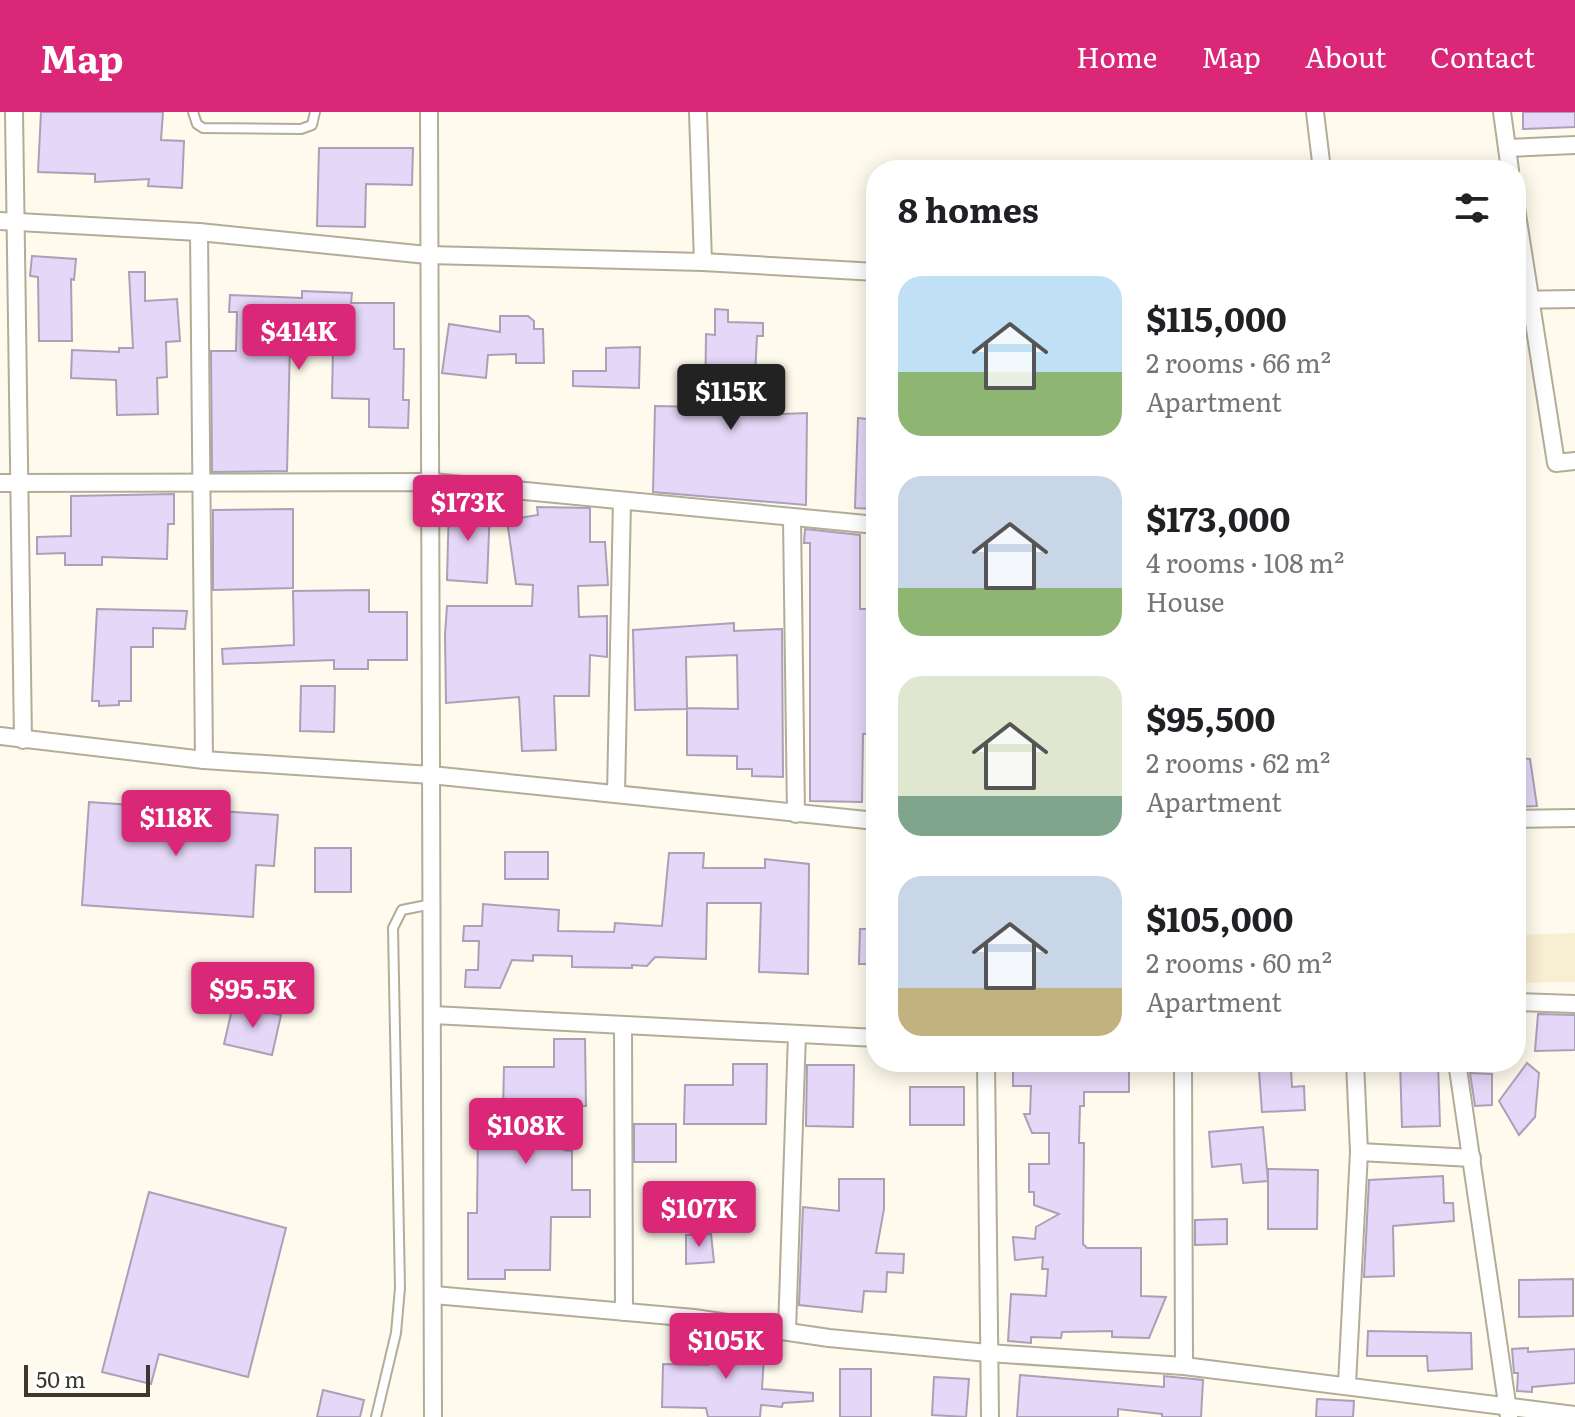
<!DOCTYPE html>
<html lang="en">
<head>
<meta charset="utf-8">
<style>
	:root { --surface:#fff; --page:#f2f2f2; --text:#202124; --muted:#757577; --accent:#db2777 }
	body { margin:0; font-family:Literata,serif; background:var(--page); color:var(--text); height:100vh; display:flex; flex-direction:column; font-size:30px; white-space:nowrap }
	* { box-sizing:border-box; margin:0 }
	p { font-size:26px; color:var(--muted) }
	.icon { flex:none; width:44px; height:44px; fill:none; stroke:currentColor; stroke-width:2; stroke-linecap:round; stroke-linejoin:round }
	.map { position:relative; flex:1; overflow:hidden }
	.panel { position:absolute; left:866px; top:48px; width:660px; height:912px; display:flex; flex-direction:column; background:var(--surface); border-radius:32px; box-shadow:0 4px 20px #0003 }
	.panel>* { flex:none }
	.scale { position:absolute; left:24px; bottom:20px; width:126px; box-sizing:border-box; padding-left:8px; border:4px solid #3b3830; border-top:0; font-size:22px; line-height:28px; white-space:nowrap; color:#3b3830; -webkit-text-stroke:6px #fff; paint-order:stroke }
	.price { position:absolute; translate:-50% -68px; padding:0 18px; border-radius:8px; background:var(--accent); color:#fff; font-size:26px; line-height:52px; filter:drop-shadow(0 2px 4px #0008) }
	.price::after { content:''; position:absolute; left:50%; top:48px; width:24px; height:18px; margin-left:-12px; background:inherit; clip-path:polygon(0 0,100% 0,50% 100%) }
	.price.current { background:#222; color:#fff }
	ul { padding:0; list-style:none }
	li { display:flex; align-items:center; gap:24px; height:200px; padding:0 32px }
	li span { display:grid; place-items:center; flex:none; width:224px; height:160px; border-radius:24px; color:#555 }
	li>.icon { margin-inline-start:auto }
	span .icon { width:96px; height:96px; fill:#fffc; stroke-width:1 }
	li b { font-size:34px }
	h2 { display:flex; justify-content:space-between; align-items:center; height:96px; padding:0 32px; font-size:34px }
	header { display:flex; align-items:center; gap:48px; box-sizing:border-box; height:112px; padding:0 40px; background:var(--accent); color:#fff }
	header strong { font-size:38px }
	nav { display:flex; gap:44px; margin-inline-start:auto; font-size:28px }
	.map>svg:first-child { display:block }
	.built { fill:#f8eed1 }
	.building { fill:#e5d7f8; stroke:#a9a1b5; stroke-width:2 }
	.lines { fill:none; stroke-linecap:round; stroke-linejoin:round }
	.service-casing { stroke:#b3ac98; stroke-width:12 }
	.minor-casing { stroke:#b3ac98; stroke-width:20 }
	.service { stroke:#fff; stroke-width:8 }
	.minor { stroke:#fff; stroke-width:16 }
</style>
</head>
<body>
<header>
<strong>Map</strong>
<nav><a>Home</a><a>Map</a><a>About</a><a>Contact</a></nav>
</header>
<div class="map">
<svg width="1575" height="1305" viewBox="0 0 1575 1305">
	<rect width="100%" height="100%" fill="#fefaed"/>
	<path class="built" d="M 1575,821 L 1575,870 L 1516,871 L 1516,823 Z"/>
	<g class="building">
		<path d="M 41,0 L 163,0 L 161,28 L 184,29 L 182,76 L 148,74 L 149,67 L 95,70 L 95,62 L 38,60 Z"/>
		<path d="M 1523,0 L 1575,0 L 1575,15 L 1523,17 Z"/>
		<path d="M 319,36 L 413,36 L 412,73 L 366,72 L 365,115 L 317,114 Z"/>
		<path d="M 32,144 L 76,147 L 74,168 L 71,167 L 72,229 L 39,229 L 38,165 L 30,164 Z"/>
		<path d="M 129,160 L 145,160 L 145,189 L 177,187 L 180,229 L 166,230 L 167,265 L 157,266 L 158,302 L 117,303 L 116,268 L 71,266 L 72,238 L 119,240 L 119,236 L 133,236 Z"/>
		<path d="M 302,179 L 352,181 L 351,191 L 394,191 L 394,237 L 404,237 L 403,288 L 409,288 L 408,316 L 369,315 L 369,287 L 332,286 L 333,236 L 290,233 L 287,359 L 212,360 L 211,239 L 236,239 L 237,200 L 229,200 L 230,183 L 302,186 Z"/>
		<path d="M 715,197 L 728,198 L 728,210 L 763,211 L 763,224 L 757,224 L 753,303 L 807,301 L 806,393 L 653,380 L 655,294 L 705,295 L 706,222 L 715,223 Z"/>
		<path d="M 500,204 L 528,204 L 534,209 L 534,217 L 543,217 L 544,251 L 516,251 L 516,242 L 488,243 L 486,266 L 442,261 L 449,212 L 500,220 Z"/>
		<path d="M 640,235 L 639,276 L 573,274 L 573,259 L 606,259 L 606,236 Z"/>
		<path d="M 858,306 L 876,308 L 876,397 L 855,396 Z"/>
		<path d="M 174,382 L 174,412 L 168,412 L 167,447 L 102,445 L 102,453 L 65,453 L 65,441 L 37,442 L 37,425 L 71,424 L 71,384 Z"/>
		<path d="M 449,392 L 490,394 L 487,471 L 447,468 Z"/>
		<path d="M 537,395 L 590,396 L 590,430 L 605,430 L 608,473 L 578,474 L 579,505 L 607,504 L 607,545 L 590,543 L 589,584 L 554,584 L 556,638 L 522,639 L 519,585 L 446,591 L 445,523 L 447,494 L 532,494 L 533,473 L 516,472 L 507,408 L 538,403 Z"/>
		<path d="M 293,397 L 293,476 L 213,478 L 213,398 Z"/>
		<path d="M 805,417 L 860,423 L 860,497 L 876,497 L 876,622 L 863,622 L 862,690 L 810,689 L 810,431 L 804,431 Z"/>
		<path d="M 369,478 L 369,500 L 407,500 L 407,548 L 368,548 L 368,557 L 334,557 L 334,548 L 223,552 L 222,537 L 294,533 L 293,479 Z"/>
		<path d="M 97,497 L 187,499 L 185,517 L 153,516 L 153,535 L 131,535 L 131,589 L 119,589 L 119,593 L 99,594 L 99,589 L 92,589 Z"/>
		<path d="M 734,511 L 734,519 L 782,517 L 783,665 L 752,664 L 752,657 L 737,657 L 737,644 L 687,643 L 687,596 L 738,597 L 737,543 L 686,545 L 687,597 L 635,598 L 633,518 Z"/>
		<path d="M 301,574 L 335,574 L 334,620 L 300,619 Z"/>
		<path d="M 1516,646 L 1530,647 L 1537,694 L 1516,695 Z"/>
		<path d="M 89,690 L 278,703 L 274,754 L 256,753 L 253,805 L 82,793 Z"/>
		<rect x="315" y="736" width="36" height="44"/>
		<rect x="505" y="740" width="43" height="27"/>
		<path d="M 669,741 L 704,741 L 703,756 L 765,756 L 765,747 L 809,752 L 808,862 L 759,860 L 761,791 L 707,791 L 706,847 L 655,845 L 647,854 L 632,853 L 632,856 L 572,855 L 572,844 L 533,843 L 533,849 L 512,848 L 500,876 L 465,875 L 466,858 L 478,858 L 479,829 L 463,829 L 464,814 L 482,814 L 483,792 L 559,798 L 558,819 L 614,820 L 615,811 L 662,814 Z"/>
		<path d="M 860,817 L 876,817 L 876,852 L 859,852 Z"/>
		<path d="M 233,893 L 281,903 L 272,943 L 224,932 Z"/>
		<path d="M 1538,902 L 1575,903 L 1575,938 L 1535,939 Z"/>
		<path d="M 554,927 L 585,927 L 586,994 L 564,994 L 564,1038 L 572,1039 L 572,1078 L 590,1078 L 590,1105 L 551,1105 L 550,1158 L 505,1158 L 505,1167 L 468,1167 L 468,1101 L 477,1101 L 478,1020 L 474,1020 L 474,997 L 503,997 L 504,955 L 554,955 Z"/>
		<path d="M 1013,950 L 1129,950 L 1129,980 L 1084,980 L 1084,994 L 1080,994 L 1079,1031 L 1084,1031 L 1083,1132 L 1087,1136 L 1141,1136 L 1141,1184 L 1166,1185 L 1149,1226 L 1112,1225 L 1112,1219 L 1062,1220 L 1061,1226 L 1031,1225 L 1031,1231 L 1008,1229 L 1011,1182 L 1046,1184 L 1048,1157 L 1042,1157 L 1043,1145 L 1015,1148 L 1013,1125 L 1035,1127 L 1036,1115 L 1059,1102 L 1034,1093 L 1034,1080 L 1029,1080 L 1029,1052 L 1049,1052 L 1049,1021 L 1032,1021 L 1024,1002 L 1030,1002 L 1031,974 L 1013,974 Z"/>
		<path d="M 1400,950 L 1438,950 L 1440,1014 L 1402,1015 Z"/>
		<path d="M 1527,951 L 1539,961 L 1535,1005 L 1519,1023 L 1499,989 Z"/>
		<path d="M 733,952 L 767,952 L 766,1012 L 684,1012 L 685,973 L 733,973 Z"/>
		<path d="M 807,953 L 854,953 L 853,1015 L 806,1014 Z"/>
		<path d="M 1291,957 L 1292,975 L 1304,974 L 1305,998 L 1262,1000 L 1259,959 Z"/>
		<path d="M 1470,961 L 1492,962 L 1492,993 L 1475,994 Z"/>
		<rect x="910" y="975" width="54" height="38"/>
		<rect x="634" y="1012" width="42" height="38"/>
		<path d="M 1263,1015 L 1268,1069 L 1243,1071 L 1241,1052 L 1212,1055 L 1209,1020 Z"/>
		<path d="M 1268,1057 L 1318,1058 L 1317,1117 L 1268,1117 Z"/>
		<path d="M 1443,1064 L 1444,1091 L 1453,1091 L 1454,1109 L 1393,1114 L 1394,1164 L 1364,1165 L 1369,1068 Z"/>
		<path d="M 839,1067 L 884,1067 L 884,1097 L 876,1141 L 904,1142 L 903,1161 L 887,1160 L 886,1180 L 864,1179 L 862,1200 L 799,1193 L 803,1095 L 839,1099 Z"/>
		<path d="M 149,1080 L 286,1116 L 248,1265 L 159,1242 L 151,1272 L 102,1260 Z"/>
		<path d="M 1227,1107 L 1227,1132 L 1195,1133 L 1195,1108 Z"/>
		<path d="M 711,1122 L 714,1150 L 686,1152 L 686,1123 Z"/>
		<path d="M 1573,1167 L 1573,1204 L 1519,1205 L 1519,1168 Z"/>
		<path d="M 1368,1219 L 1471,1221 L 1472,1257 L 1428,1259 L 1427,1244 L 1367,1244 Z"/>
		<path d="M 711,1220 L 765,1228 L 762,1277 L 813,1281 L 813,1289 L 783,1291 L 782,1295 L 761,1293 L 760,1305 L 708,1305 L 706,1296 L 662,1295 L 663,1252 L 708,1253 Z"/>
		<path d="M 1528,1236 L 1528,1240 L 1575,1237 L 1575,1271 L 1532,1275 L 1532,1280 L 1517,1279 L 1518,1261 L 1514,1261 L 1512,1237 Z"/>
		<rect x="840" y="1257" width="31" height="48"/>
		<path d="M 1020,1263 L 1164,1275 L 1164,1264 L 1203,1268 L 1201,1305 L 1162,1305 L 1162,1302 L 1118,1297 L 1118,1305 L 1017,1305 Z"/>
		<path d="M 934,1265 L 969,1267 L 966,1305 L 932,1303 Z"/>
		<path d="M 323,1278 L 364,1288 L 360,1305 L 317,1305 Z"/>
		<path d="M 1317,1287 L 1354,1289 L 1353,1305 L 1316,1305 Z"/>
	</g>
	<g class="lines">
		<g class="service-casing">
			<g id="service">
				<path d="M 193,0 L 197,12 L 203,16 L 301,17 L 312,13 L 315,0"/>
				<path d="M 376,1305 L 396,1221 L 400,1176 L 393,816 L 402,798 L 432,792"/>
			</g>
		</g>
		<g class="minor-casing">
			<g id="minor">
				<path d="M 14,0 L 23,628"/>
				<path d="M 429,0 L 433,1305"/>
				<path d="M 698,0 L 703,150"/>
				<path d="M 1315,0 L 1322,58"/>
				<path d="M 1502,0 L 1510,58"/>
				<path d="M 1507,36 L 1575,33"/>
				<path d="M 1516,96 L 1556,351 L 1575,349"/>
				<path d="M 0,109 L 199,120 L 427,143 L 703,150 L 876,160"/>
				<path d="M 199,120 L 204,648"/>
				<path d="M 1516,188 L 1575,187"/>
				<path d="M 0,371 L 432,370 L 876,413"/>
				<path d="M 792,407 L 796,702"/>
				<path d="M 0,624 L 204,648 L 431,663 L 876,709"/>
				<path d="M 616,682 L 622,389"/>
				<path d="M 1516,707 L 1575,706"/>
				<path d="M 1516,890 L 1575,892"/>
				<path d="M 433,903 L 876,926"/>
				<path d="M 623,913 L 624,1200"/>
				<path d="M 986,950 L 990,1305"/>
				<path d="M 1183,950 L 1184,1254"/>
				<path d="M 1457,950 L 1509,1305"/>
				<path d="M 1359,1040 L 1472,1046"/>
				<path d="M 434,1183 L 694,1206 L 829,1226 L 988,1241 L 1184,1254 L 1575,1303"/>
				<path d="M 787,1219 L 797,922"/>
				<path d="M 1347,1272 L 1359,1040 L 1355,950"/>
			</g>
		</g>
		<use href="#service" class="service"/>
		<use href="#minor" class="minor"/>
	</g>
</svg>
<div class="scale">50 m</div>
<b class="price" style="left:299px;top:260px">$414K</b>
<b class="price current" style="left:731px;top:320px">$115K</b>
<b class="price" style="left:468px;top:431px">$173K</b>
<b class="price" style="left:176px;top:746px">$118K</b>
<b class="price" style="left:253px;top:918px">$95.5K</b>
<b class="price" style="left:526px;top:1054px">$108K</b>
<b class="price" style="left:699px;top:1137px">$107K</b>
<b class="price" style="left:726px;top:1269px">$105K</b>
<section class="panel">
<h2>8 homes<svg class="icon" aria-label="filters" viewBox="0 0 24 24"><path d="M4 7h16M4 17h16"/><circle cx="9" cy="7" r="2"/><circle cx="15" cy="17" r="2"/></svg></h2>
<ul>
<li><span style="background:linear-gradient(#bfe0f5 60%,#8fb573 0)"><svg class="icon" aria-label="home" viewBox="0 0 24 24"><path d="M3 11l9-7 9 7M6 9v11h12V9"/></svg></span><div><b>$115,000</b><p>2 rooms · 66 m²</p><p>Apartment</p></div></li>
<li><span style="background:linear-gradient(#c9d6e8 70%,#8fb573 0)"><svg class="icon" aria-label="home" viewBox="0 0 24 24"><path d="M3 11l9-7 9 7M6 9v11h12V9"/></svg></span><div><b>$173,000</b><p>4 rooms · 108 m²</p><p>House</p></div></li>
<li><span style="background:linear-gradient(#dfe7d0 75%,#7fa58c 0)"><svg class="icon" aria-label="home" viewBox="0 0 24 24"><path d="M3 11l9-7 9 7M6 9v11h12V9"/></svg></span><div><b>$95,500</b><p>2 rooms · 62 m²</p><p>Apartment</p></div></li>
<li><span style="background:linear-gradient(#c9d6e8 70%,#c2b280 0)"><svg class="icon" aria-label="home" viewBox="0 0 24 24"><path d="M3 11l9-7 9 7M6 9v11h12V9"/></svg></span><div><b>$105,000</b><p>2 rooms · 60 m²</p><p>Apartment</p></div></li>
</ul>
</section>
</div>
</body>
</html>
